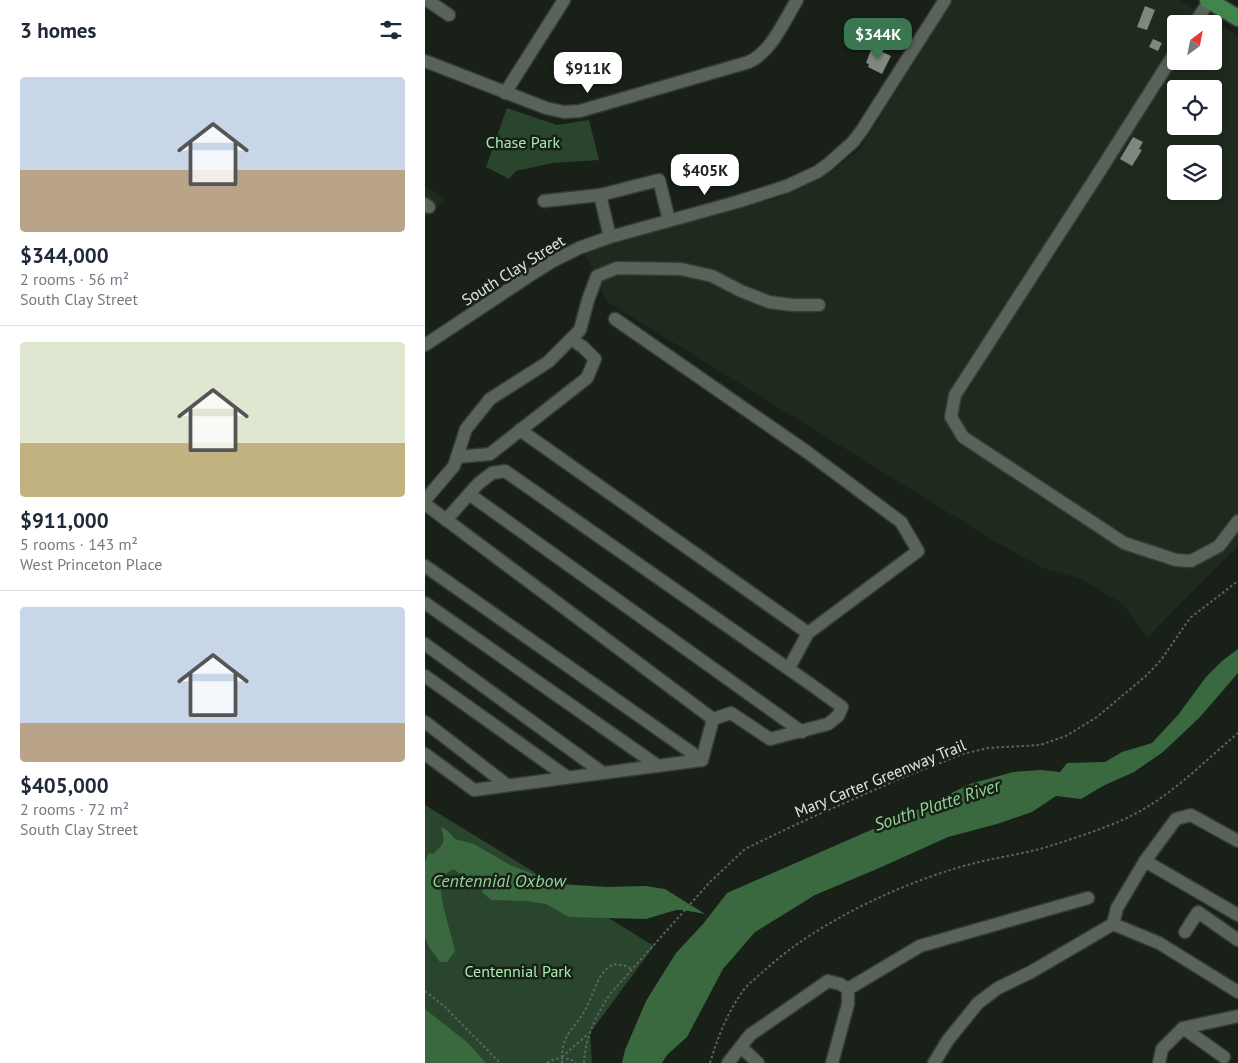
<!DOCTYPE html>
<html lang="en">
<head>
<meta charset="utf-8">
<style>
	:root { --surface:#fff; --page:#f6f6f7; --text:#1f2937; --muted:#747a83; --line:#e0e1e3; --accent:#3a764f }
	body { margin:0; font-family:"PT Sans",sans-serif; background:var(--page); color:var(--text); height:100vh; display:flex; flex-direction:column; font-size:19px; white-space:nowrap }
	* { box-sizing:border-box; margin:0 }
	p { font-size:16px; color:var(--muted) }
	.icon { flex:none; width:28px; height:28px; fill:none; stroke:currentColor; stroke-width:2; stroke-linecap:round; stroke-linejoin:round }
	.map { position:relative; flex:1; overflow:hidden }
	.sheet { display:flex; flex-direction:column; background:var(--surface); width:425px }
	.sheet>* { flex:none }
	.needle { width:32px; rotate:32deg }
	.tools { position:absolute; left:742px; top:15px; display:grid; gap:10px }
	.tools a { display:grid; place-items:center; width:55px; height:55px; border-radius:5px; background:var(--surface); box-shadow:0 2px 8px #0003; font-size:25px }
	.price { position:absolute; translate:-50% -42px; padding:0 11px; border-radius:10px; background:#fff; color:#222; font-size:16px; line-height:32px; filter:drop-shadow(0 1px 2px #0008) }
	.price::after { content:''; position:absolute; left:50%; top:30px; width:15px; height:11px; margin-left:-8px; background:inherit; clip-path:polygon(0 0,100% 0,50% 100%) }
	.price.active { background:var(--accent); color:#fff }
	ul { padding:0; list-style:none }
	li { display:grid; align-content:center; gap:10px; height:265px; padding:0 20px }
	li+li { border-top:1px solid var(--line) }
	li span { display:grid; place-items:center; height:155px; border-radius:5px; color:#555 }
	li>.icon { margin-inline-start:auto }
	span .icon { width:90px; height:90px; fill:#fffc; stroke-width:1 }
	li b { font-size:21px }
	h2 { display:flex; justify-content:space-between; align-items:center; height:60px; padding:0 20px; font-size:21px }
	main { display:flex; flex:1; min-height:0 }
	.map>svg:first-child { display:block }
	.built { fill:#1d2a1d; fill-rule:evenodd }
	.green { fill:#2a452d }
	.water { fill:#3a693f }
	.building { fill:#7e887e }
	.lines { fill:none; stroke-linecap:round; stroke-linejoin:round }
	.minor-casing { stroke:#353b35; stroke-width:15 }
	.major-casing { stroke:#353b35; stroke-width:19 }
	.path { stroke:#5e655e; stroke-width:2; stroke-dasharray:2.5 2.5; stroke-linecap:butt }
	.minor { stroke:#5a635a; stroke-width:12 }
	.major { stroke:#41844d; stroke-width:16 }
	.labels { text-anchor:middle; stroke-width:5; stroke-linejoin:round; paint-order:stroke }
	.park-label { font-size:16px; fill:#a6eeac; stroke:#182018 }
	.street-label { font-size:16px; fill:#e2e7e2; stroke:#182018 }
	.water-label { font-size:18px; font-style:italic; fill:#8fd594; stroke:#182018 }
</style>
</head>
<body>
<main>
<section class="sheet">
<h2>3 homes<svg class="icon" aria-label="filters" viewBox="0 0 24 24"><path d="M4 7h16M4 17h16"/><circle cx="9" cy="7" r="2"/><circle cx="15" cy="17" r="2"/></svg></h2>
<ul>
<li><span style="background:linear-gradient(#c9d6e8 60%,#b9a48a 0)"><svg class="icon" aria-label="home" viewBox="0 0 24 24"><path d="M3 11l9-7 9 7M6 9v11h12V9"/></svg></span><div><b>$344,000</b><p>2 rooms · 56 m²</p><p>South Clay Street</p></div></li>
<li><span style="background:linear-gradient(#dfe7d0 65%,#c2b280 0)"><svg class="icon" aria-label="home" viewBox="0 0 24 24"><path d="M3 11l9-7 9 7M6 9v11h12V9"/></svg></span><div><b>$911,000</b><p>5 rooms · 143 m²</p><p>West Princeton Place</p></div></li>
<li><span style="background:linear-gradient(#c9d6e8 75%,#b9a48a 0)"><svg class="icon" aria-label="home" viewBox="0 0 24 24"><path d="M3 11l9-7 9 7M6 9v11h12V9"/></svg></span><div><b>$405,000</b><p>2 rooms · 72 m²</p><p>South Clay Street</p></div></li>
</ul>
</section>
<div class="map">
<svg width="813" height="1063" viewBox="0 0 813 1063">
	<rect width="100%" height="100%" fill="#182018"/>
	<g class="built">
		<path d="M 528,0 L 755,0 L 813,36 L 813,546 L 722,638 L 698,604 L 654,578 L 617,568 L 571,542 L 181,301 L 159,251 L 355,197 L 401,176 L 435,149 ZM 751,24 L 789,24 L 789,61 L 751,61 ZM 751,89 L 789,89 L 789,126 L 751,126 ZM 751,154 L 789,154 L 789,191 L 751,191 Z"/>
		<path d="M 0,186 L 21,199 L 0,218 Z"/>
	</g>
	<g class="green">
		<path d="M 82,108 L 132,125 L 164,120 L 174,160 L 127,163 L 91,171 L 84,179 L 61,167 Z"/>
		<path d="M 0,805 L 229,946 L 165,1033 L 167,1063 L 0,1063 Z"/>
	</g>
	<g class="water">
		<path d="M 813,649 L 813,673 L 775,717 L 738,752 L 709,772 L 678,786 L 656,799 L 631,796 L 607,812 L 572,824 L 523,837 L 452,869 L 390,895 L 330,932 L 298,969 L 262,1037 L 242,1055 L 237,1063 L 197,1063 L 200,1050 L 221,1001 L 251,953 L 278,924 L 302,893 L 496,808 L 545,784 L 588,772 L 616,770 L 635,772 L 642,763 L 680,762 L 697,752 L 727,743 L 753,715 L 781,677 L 797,661 Z"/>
		<path d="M 16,827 L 23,831 L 30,839 L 49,844 L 85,865 L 134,884 L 183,887 L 220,886 L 240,889 L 280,914 L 258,910 L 251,910 L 221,919 L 144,917 L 121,904 L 101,901 L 66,900 L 58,893 L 55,885 C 45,882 37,874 28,869 C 25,871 20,874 18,876 C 10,889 27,935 30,951 L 22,962 L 15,962 L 4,947 L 0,937 L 0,861 L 4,853 L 8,854 C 20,843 20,842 16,827 Z"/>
		<path d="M 0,1009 L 43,1043 L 61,1063 L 0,1063 Z"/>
	</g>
	<g class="building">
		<path d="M 720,6 L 730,10 L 722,30 L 712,27 Z"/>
		<path d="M 458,25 L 468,32 L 461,42 L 451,35 Z"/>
		<path d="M 728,39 L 737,43 L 733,51 L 724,47 Z"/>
		<path d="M 447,47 L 466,56 L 457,74 L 443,67 L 444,64 L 441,63 Z"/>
		<path d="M 708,137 L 718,142 L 714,149 L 717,150 L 707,166 L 695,159 Z"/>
	</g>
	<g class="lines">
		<g class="minor-casing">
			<g id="minor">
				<path d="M 2,0 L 24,15"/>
				<path d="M 769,24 L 785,0"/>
				<path d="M 751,51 L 671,177 L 530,395 L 526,417 L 538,437 L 699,543 L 751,560 L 766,561 L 794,546 L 813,521"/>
				<path d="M 0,61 L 121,108 L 139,112 L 155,111 L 324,62 C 347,51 359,21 372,0"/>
				<path d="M 80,93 L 139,0"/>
				<path d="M 119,201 L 175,195"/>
				<path d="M 0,204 L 4,207"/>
				<path d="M 185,237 L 175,195 L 234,180 L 244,220"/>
				<path d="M 190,319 L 382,452 L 476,522 L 493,551 L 383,633 L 364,668"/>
				<path d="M 0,345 L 104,276 L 128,261 L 154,248 L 185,237 L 312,202 L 362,186 L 392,172 L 402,165 L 428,142 L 437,130 L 520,0"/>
				<path d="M 95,430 L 383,633"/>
				<path d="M 32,457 L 65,454 L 162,378 L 170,359 L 158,347 L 146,339"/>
				<path d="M 44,494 L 377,732"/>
				<path d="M 0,500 L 29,466 L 41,429 L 65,399 L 123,362 L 155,330 L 163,300 L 172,276 L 192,268 L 256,269 L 287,276 L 316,291 L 344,302 L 367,305 L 394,305"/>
				<path d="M 0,504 L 288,719"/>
				<path d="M 0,566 L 277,760"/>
				<path d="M 0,603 L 233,766"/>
				<path d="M 0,644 L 178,773"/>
				<path d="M 0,676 L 142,777"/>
				<path d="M 0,722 L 82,785"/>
				<path d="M 0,754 L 49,790 L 277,760 L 288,719 L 306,713 L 345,739 L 403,724 L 413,716 L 417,707 L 388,686 L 80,471 L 67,473 L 53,484 L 21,520"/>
				<path d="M 813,841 L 766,815 L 751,819 L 720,861 L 813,915"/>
				<path d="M 688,924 L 692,908 L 720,861"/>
				<path d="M 760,932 L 773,912 L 813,940"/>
				<path d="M 423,989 L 495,946 L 663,898"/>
				<path d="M 758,1028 L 799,1057"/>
				<path d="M 316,1047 L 333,1063"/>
				<path d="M 303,1063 L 325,1035 L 403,981 L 415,984 L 423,989 L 423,1004 L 407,1063"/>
				<path d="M 509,1063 L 523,1040 L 553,1003 L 573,988 L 606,972 L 688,924 L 734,943 L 813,992"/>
				<path d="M 734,1063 L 737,1049 L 758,1028 L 813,1016"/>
			</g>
		</g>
		<g class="major-casing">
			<path id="major" d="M 783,0 L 813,18"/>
		</g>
		<g class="path">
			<path d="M 0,991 L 20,1007 L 75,1063"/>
			<path d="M 137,1057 L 163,1034"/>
			<path d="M 122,1063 C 132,1057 142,1056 151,1063"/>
			<path d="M 137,1063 C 135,1034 150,1030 161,1008 C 170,992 172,972 189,964 L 201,966 L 208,970"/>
			<path d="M 159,1063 C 160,1037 171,1016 185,994 L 285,882 L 320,849 L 372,824 L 472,780 L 538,754 L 563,748 L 615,745 L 641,736 L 672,717 L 722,675 L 736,660 L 765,618 L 813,581"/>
			<path d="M 285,1063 C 293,1036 303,1011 320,988 C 326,982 333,976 340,970 C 393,921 484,879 554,862 C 579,856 604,853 628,845 C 650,838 674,830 695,821 C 742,801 775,765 813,733"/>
		</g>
		<use href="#minor" class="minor"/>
		<use href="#major" class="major"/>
	</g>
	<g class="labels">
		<g class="park-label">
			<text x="98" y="148">Chase Park</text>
			<text x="93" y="977">Centennial Park</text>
		</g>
		<g class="street-label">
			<text transform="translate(88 270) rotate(-32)" y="6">South Clay Street</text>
			<text transform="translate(455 778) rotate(-22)" y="6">Mary Carter Greenway Trail</text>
		</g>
		<g class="water-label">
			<text transform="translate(512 805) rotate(-18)" y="6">South Platte River</text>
			<text x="74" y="887">Centennial Oxbow</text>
		</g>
	</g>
</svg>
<div class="tools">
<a><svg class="needle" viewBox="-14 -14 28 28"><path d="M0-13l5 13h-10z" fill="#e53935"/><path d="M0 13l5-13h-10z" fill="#747a83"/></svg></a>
<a><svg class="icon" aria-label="locate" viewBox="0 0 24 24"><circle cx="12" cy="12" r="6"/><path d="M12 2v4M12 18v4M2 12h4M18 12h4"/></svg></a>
<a><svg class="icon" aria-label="layers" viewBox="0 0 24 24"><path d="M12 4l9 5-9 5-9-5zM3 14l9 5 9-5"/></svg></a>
</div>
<b class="price active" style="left:453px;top:60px">$344K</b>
<b class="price" style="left:163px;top:94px">$911K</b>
<b class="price" style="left:280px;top:196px">$405K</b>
</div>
</main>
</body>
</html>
